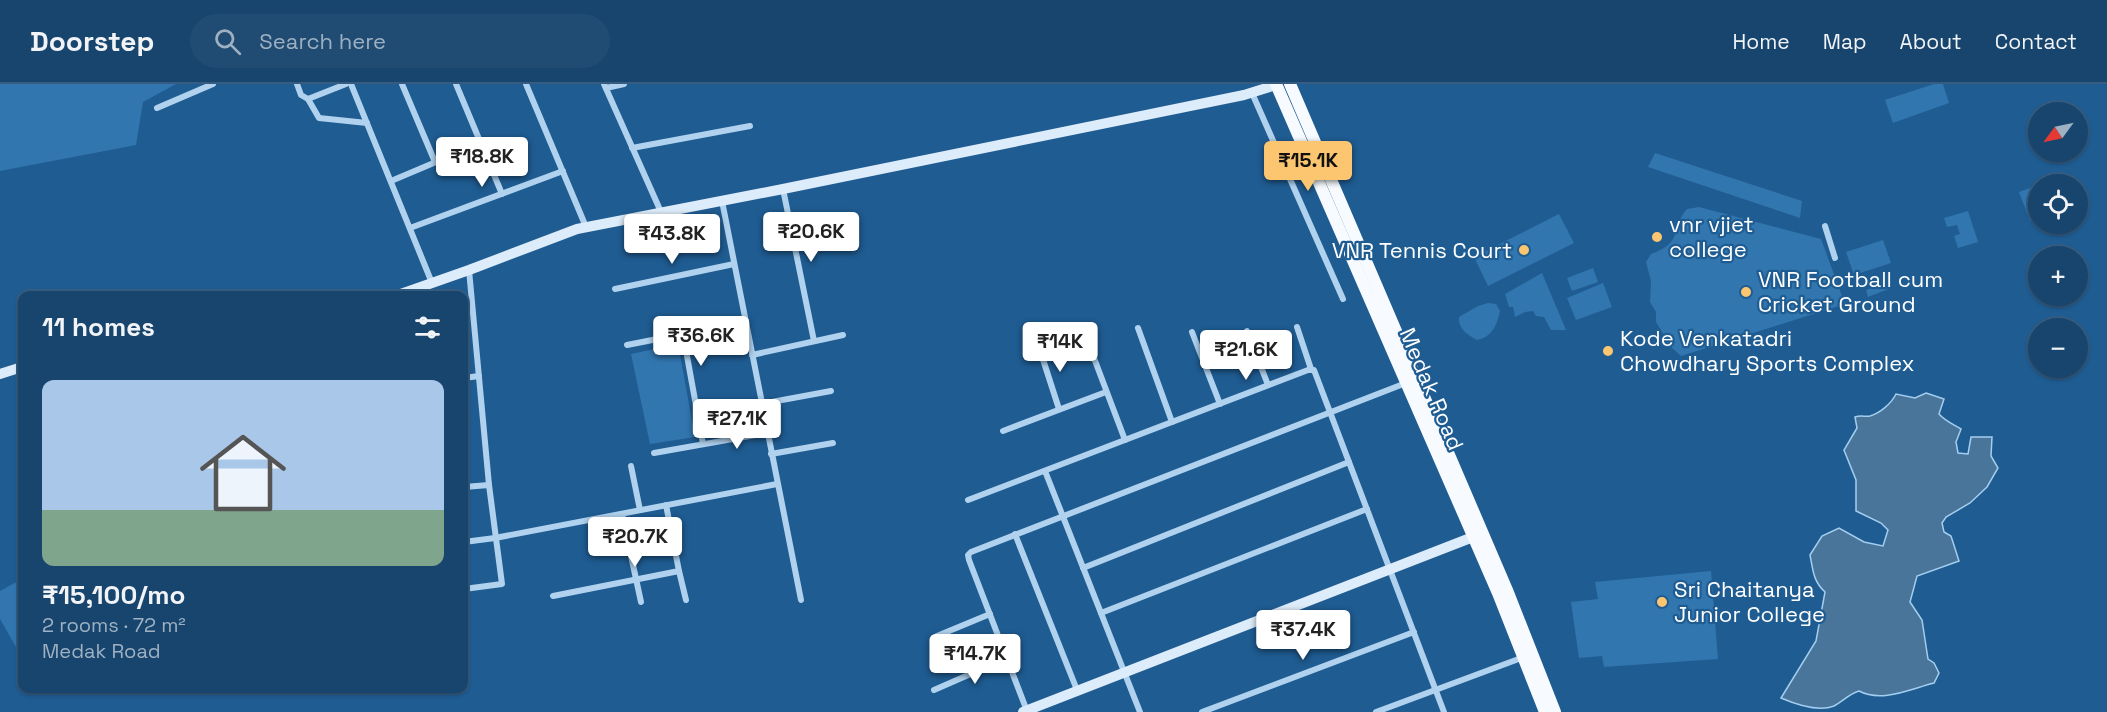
<!DOCTYPE html>
<html lang="en">
<head>
<meta charset="utf-8">
<style>
	:root { --surface:#17456e; --page:#204c73; --text:#f1f3f6; --muted:#9eb1c2; --line:#365d81; --accent:#fcc670 }
	body { margin:0; font-family:"Space Grotesk",sans-serif; background:var(--page); color:var(--text); height:100vh; display:flex; flex-direction:column; font-size:22px; white-space:nowrap }
	* { box-sizing:border-box; margin:0 }
	p { font-size:20px; color:var(--muted) }
	.icon { flex:none; width:33px; height:33px; fill:none; stroke:currentColor; stroke-width:2; stroke-linecap:round; stroke-linejoin:round }
	.map { position:relative; flex:1; overflow:hidden }
	.side { position:absolute; left:18px; top:207px; width:450px; height:402px; display:flex; flex-direction:column; background:var(--surface); border-radius:12px; box-shadow:0 2px 4px #0004,0 0 0 2px var(--line) }
	.side>* { flex:none }
	.needle { width:39px; rotate:237deg }
	.tools { position:absolute; left:2028px; top:18px; display:grid; gap:12px }
	.tools a { display:grid; place-items:center; width:60px; height:60px; border-radius:50%; background:var(--surface); box-shadow:0 2px 4px #0004,0 0 0 2px var(--line); font-size:30px }
	.price { position:absolute; translate:-50% -51px; padding:0 14px; border-radius:6px; background:#fff; color:#222; font-size:20px; line-height:39px; filter:drop-shadow(0 2px 3px #0008) }
	.price::after { content:''; position:absolute; left:50%; top:36px; width:18px; height:14px; margin-left:-9px; background:inherit; clip-path:polygon(0 0,100% 0,50% 100%) }
	.price.on { background:var(--accent); color:#111 }
	ul { padding:0; list-style:none }
	li { display:grid; align-content:center; gap:12px; height:318px; padding:0 24px }
	li span { display:grid; place-items:center; height:186px; border-radius:12px; color:#555 }
	li>.icon { margin-inline-start:auto }
	span .icon { width:108px; height:108px; fill:#fffc; stroke-width:1 }
	li b { font-size:26px }
	h2 { display:flex; justify-content:space-between; align-items:center; height:72px; padding:0 24px; font-size:26px }
	header { display:flex; align-items:center; gap:36px; box-sizing:border-box; height:84px; padding:0 30px; background:var(--surface); border-bottom:2px solid var(--line) }
	header strong { font-size:28px }
	nav { display:flex; gap:33px; margin-inline-start:auto; font-size:21px }
	.search { width:420px; height:54px; background:var(--page); display:flex; align-items:center; gap:15px; box-sizing:border-box; padding:0 21px; border-radius:33px; color:var(--muted); font-size:22px }
	.map>svg:first-child { display:block }
	.green { fill:#3276b0 }
	.water { fill:#4a759b; stroke:#a4ceef; stroke-width:1.5 }
	.lines { fill:none; stroke-linecap:round; stroke-linejoin:round }
	.street { stroke:#b0d2ee; stroke-width:6 }
	.secondary { stroke:#ddecfa; stroke-width:10 }
	.primary { stroke:#f7fbff; stroke-width:12 }
	.poi-dot { fill:#fcc670; stroke:#1f5c92; stroke-width:2 }
	.labels { text-anchor:middle; stroke-width:4.5; stroke-linejoin:round; paint-order:stroke }
	.poi-label { font-size:22px; fill:#fff; stroke:#1f5c92; text-anchor:start }
	.street-label { font-size:22px; fill:#fff; stroke:#1f5c92 }
</style>
</head>
<body>
<header>
<strong>Doorstep</strong>
<div class="search"><svg class="icon" aria-label="search" viewBox="0 0 24 24"><circle cx="10" cy="10" r="6"/><path d="M15 15l6 6"/></svg>Search here</div>
<nav><a>Home</a><a>Map</a><a>About</a><a>Contact</a></nav>
</header>
<div class="map">
<svg width="2107" height="628" viewBox="0 0 2107 628">
	<rect width="100%" height="100%" fill="#1f5c92"/>
	<g class="green">
		<path d="M 0,0 L 176,0 L 143,18 L 136,61 L 0,87 Z"/>
		<path d="M 1934,0 L 1943,0 L 1949,19 L 1893,39 L 1885,16 Z"/>
		<path d="M 1655,69 L 1802,117 L 1800,134 L 1648,83 Z"/>
		<path d="M 2038,101 L 2038,134 L 2030,137 L 2019,108 Z"/>
		<path d="M 1699,123 L 1821,155 L 1845,220 L 1681,272 L 1671,263 L 1656,238 L 1656,228 L 1650,218 L 1651,197 L 1646,178 L 1651,170 C 1685,158 1669,145 1687,125 Z"/>
		<path d="M 1968,127 L 1978,158 L 1958,164 L 1954,152 L 1960,150 L 1957,141 L 1947,143 L 1944,134 Z"/>
		<path d="M 1559,130 L 1574,159 L 1488,202 L 1474,173 Z"/>
		<path d="M 1883,156 L 1891,179 L 1854,191 L 1846,168 Z"/>
		<path d="M 1593,184 L 1598,198 L 1572,207 L 1567,194 Z"/>
		<path d="M 1542,189 L 1566,246 L 1551,246 L 1544,233 L 1536,232 L 1533,227 L 1525,228 L 1515,233 L 1513,223 L 1509,223 L 1505,210 Z"/>
		<path d="M 1889,197 L 1891,204 L 1868,213 L 1866,206 Z"/>
		<path d="M 1603,199 L 1612,223 L 1576,236 L 1567,214 Z"/>
		<path d="M 1488,219 L 1496,220 L 1500,227 C 1497,241 1492,253 1477,256 C 1468,251 1458,245 1459,233 L 1478,222 Z"/>
		<path d="M 678,260 L 695,353 L 650,360 L 631,270 Z"/>
		<path d="M 1711,487 L 1718,575 L 1604,583 L 1602,572 L 1579,574 L 1571,518 L 1598,515 L 1595,498 Z"/>
		<path d="M 22,495 L 22,568 L 20,570 L 0,535 L 0,507 Z"/>
	</g>
	<path class="water" d="M 1926,309 L 1944,315 L 1939,330 C 1945,337 1953,340 1961,345 L 1956,358 L 1958,369 L 1968,370 L 1971,353 L 1992,353 L 1991,372 L 1998,384 L 1987,403 L 1970,419 L 1946,433 L 1942,439 L 1944,448 L 1951,452 L 1959,477 L 1917,492 L 1910,518 L 1922,536 L 1928,575 L 1934,579 L 1939,589 L 1934,599 C 1910,605 1882,619 1859,607 C 1849,610 1843,617 1834,622 C 1819,628 1795,620 1781,614 L 1816,557 L 1825,508 C 1813,497 1813,486 1810,471 L 1822,452 L 1839,444 L 1864,458 L 1883,462 L 1888,446 L 1881,439 L 1856,427 L 1856,396 L 1844,366 L 1857,344 L 1855,333 C 1861,331 1865,333 1870,332 C 1880,329 1891,320 1896,310 L 1915,314 Z"/>
	<g class="lines">
		<g class="street">
			<path d="M 297,0 L 301,11 L 308,15 L 346,0"/>
			<path d="M 351,0 L 432,199"/>
			<path d="M 402,0 L 435,78"/>
			<path d="M 456,0 L 502,110"/>
			<path d="M 526,0 L 586,143"/>
			<path d="M 604,0 L 661,128"/>
			<path d="M 606,4 L 624,0"/>
			<path d="M 1252,9 L 1343,215"/>
			<path d="M 308,15 L 319,34 L 367,39"/>
			<path d="M 157,24 L 213,0"/>
			<path d="M 632,64 L 750,42"/>
			<path d="M 391,97 L 481,59"/>
			<path d="M 783,105 L 814,257"/>
			<path d="M 722,117 L 801,516"/>
			<path d="M 1825,142 L 1835,174"/>
			<path d="M 410,144 L 563,87"/>
			<path d="M 615,205 L 734,180"/>
			<path d="M 1297,243 L 1311,285"/>
			<path d="M 1138,244 L 1172,338"/>
			<path d="M 1083,245 L 1125,356"/>
			<path d="M 1247,247 L 1268,301"/>
			<path d="M 1192,248 L 1220,320"/>
			<path d="M 1038,260 L 1059,325"/>
			<path d="M 627,261 L 683,250"/>
			<path d="M 752,271 L 843,251"/>
			<path d="M 464,294 L 479,292"/>
			<path d="M 761,320 L 831,307"/>
			<path d="M 1003,347 L 1106,308"/>
			<path d="M 703,360 L 683,250 L 746,238"/>
			<path d="M 654,369 L 767,349"/>
			<path d="M 771,370 L 833,359"/>
			<path d="M 631,382 L 640,426"/>
			<path d="M 1045,387 L 1140,628"/>
			<path d="M 464,403 L 489,401"/>
			<path d="M 968,416 L 1308,286 L 1314,286 L 1444,628"/>
			<path d="M 622,430 L 641,518"/>
			<path d="M 1015,450 L 1077,606"/>
			<path d="M 464,458 L 495,454 L 777,400"/>
			<path d="M 1083,484 L 1349,378"/>
			<path d="M 679,487 L 686,516"/>
			<path d="M 464,505 L 502,500 L 489,401 L 469,186"/>
			<path d="M 553,512 L 679,487 L 666,421"/>
			<path d="M 1101,529 L 1367,425"/>
			<path d="M 937,552 L 990,530"/>
			<path d="M 934,606 L 1007,574"/>
			<path d="M 1027,627 L 969,476 L 968,471 L 971,468 L 1406,299"/>
			<path d="M 1202,628 L 1414,548"/>
			<path d="M 1376,628 L 1524,573"/>
		</g>
		<g class="secondary">
			<path d="M 395,212 L 469,186 L 577,145 L 783,105 L 1244,11 L 1276,1"/>
			<path d="M 0,290 L 22,283"/>
			<path d="M 1023,628 L 1473,453"/>
		</g>
		<g class="primary">
			<path d="M 1276,0 L 1498,509 L 1545,628"/>
			<path d="M 1290,0 L 1507,506 L 1555,628"/>
		</g>
	</g>
	<g class="poi-dot">
		<circle cx="1657" cy="153" r="6"/>
		<circle cx="1524" cy="166" r="6"/>
		<circle cx="1746" cy="208" r="6"/>
		<circle cx="1608" cy="267" r="6"/>
		<circle cx="1662" cy="518" r="6"/>
	</g>
	<g class="labels">
		<g class="poi-label">
			<text x="1669" y="148">vnr vjiet<tspan x="1669" dy="25">college</tspan></text>
			<text x="1512" y="174" text-anchor="end">VNR Tennis Court</text>
			<text x="1758" y="203">VNR Football cum<tspan x="1758" dy="25">Cricket Ground</tspan></text>
			<text x="1620" y="262">Kode Venkatadri<tspan x="1620" dy="25">Chowdhary Sports Complex</tspan></text>
			<text x="1674" y="513">Sri Chaitanya<tspan x="1674" dy="25">Junior College</tspan></text>
		</g>
		<g class="street-label">
			<text transform="translate(1432 305) rotate(67)" y="8">Medak Road</text>
		</g>
	</g>
</svg>
<div class="tools">
<a><svg class="needle" viewBox="-14 -14 28 28"><path d="M0-13l5 13h-10z" fill="#e53935"/><path d="M0 13l5-13h-10z" fill="#9eb1c2"/></svg></a>
<a><svg class="icon" aria-label="locate" viewBox="0 0 24 24"><circle cx="12" cy="12" r="6"/><path d="M12 2v4M12 18v4M2 12h4M18 12h4"/></svg></a>
<a>+</a>
<a>−</a>
</div>
<b class="price" style="left:482px;top:104px">₹18.8K</b>
<b class="price on" style="left:1308px;top:108px">₹15.1K</b>
<b class="price" style="left:811px;top:179px">₹20.6K</b>
<b class="price" style="left:672px;top:181px">₹43.8K</b>
<b class="price" style="left:701px;top:283px">₹36.6K</b>
<b class="price" style="left:1060px;top:289px">₹14K</b>
<b class="price" style="left:1246px;top:297px">₹21.6K</b>
<b class="price" style="left:737px;top:366px">₹27.1K</b>
<b class="price" style="left:635px;top:484px">₹20.7K</b>
<b class="price" style="left:1303px;top:577px">₹37.4K</b>
<b class="price" style="left:975px;top:601px">₹14.7K</b>
<section class="side">
<h2>11 homes<svg class="icon" aria-label="filters" viewBox="0 0 24 24"><path d="M4 7h16M4 17h16"/><circle cx="9" cy="7" r="2"/><circle cx="15" cy="17" r="2"/></svg></h2>
<ul>
<li><span style="background:linear-gradient(#a9c7e8 70%,#7fa58c 0)"><svg class="icon" aria-label="home" viewBox="0 0 24 24"><path d="M3 11l9-7 9 7M6 9v11h12V9"/></svg></span><div><b>₹15,100/mo</b><p>2 rooms · 72 m²</p><p>Medak Road</p></div></li>
</ul>
</section>
</div>
</body>
</html>
